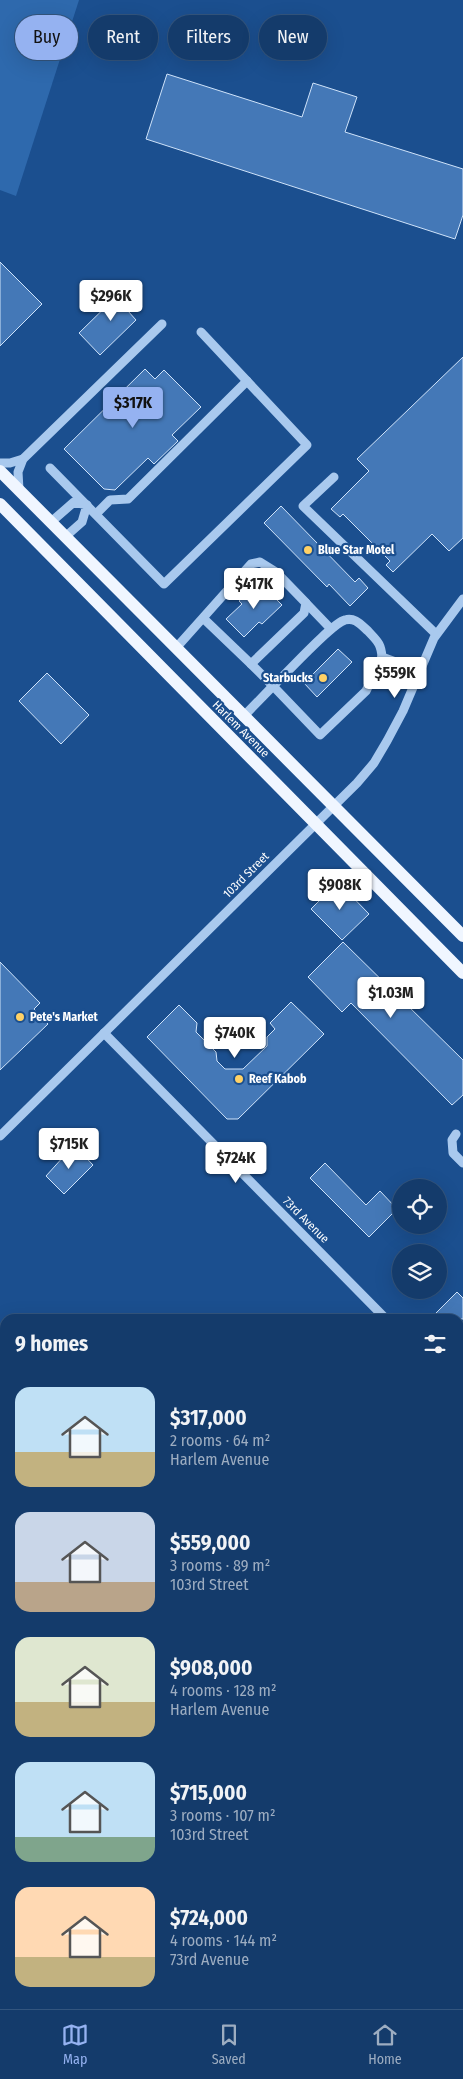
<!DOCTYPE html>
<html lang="en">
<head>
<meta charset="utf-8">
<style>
	:root { --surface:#143b6b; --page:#214673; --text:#f1f3f6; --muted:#9dadc1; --line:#33557e; --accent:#95b2f1 }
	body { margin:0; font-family:"Fira Sans Condensed",sans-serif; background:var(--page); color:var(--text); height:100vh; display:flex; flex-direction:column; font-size:19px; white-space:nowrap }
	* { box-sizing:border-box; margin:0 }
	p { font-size:16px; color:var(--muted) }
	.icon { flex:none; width:28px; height:28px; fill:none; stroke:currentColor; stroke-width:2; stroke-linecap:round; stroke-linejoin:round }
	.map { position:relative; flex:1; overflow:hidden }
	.side { position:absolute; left:0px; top:1314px; width:464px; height:696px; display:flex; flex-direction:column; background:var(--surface); border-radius:15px 15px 0 0; box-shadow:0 5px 20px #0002,0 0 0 1px var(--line) }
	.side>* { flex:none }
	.guide { position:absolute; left:15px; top:15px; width:434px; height:45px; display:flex; gap:10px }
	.tools { position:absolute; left:392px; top:1179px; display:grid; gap:10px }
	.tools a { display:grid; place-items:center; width:55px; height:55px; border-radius:50%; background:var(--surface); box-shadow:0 5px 20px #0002,0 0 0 1px var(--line); font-size:25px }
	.price { position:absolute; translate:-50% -42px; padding:0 11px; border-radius:5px; background:#fff; color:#222; font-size:16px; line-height:32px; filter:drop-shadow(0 1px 2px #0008) }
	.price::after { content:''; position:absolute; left:50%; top:30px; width:15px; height:11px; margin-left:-8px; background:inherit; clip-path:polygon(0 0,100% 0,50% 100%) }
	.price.selected { background:var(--accent); color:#111 }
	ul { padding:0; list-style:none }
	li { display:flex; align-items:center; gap:15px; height:125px; padding:0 15px }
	li span { display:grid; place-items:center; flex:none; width:140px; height:100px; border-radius:15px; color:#555 }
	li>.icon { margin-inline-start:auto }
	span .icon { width:60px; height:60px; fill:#fffc; stroke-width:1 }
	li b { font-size:21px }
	h2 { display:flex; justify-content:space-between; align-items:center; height:60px; padding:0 15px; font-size:21px }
	.pill { padding:0 18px; border-radius:22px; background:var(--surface); box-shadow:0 5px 20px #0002,0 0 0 1px var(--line); font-size:18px; line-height:45px }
	.pill.selected { background:var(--accent); color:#111 }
	.menu { display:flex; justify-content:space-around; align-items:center; height:70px; border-top:1px solid var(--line); background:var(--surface); font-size:14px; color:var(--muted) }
	.menu a { display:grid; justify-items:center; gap:2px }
	.menu .selected { color:var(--accent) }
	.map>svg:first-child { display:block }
	.green { fill:#2e69ad }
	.building { fill:#4478b7; stroke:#cfe3fa }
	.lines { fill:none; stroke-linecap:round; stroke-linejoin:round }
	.minor { stroke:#a9c9ee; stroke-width:9 }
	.major { stroke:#f0f6ff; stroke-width:12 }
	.poi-dot { fill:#ffd166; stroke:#1b4f8f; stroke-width:2 }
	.labels { text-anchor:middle; stroke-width:4.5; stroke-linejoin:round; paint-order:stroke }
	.poi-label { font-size:12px; font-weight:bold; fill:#fff; stroke:#1b4f8f; text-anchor:start }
	.street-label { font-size:12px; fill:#fff; stroke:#1b4f8f }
</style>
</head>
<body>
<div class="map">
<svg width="463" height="2009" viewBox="0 0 463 2009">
	<rect width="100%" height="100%" fill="#1b4f8f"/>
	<g class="green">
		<path d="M 0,0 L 79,0 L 16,196 L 0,190 Z"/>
		<path d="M 463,1769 L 463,2009 L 296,2009 L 292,2005 L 459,2005 L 459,1773 Z"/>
	</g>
	<g class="building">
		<path d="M 167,74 L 302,117 L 313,83 L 357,97 L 345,132 L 463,169 L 463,215 L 455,239 L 146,139 Z"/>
		<path d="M 0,262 L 42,304 L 0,346 Z"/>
		<path d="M 126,287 L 139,300 L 128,311 L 136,320 L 100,355 L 79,333 Z"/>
		<path d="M 463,357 L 463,538 L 449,551 L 432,534 L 393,572 L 386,565 L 390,561 L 343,514 L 340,517 L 331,509 L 369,471 L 357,459 Z"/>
		<path d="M 145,369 L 155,379 L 164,370 L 201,407 L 172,435 L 178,441 L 154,464 L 148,458 L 118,487 L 115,490 L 104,489 L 64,449 Z"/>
		<path d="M 281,506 L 355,582 L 359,578 L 368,588 L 350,606 L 329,584 L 327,587 L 264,523 Z"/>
		<path d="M 259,582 L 282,605 L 262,624 L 259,622 L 244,637 L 226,619 L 242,604 L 239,601 Z"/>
		<path d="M 338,649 L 352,662 L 317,697 L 304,683 Z"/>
		<path d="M 47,673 L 89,715 L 61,744 L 19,701 Z"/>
		<path d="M 338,882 L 369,914 L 342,940 L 311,909 Z"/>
		<path d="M 343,942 L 463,1060 L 463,1095 L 452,1105 L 351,1003 L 342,1012 L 308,977 Z"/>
		<path d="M 0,962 L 40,1003 L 34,1009 L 48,1024 L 0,1070 Z"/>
		<path d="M 291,1002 L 324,1034 L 238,1119 L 227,1119 L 147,1037 L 179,1005 L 197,1023 L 196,1032 L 216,1052 L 217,1061 L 225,1069 L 243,1069 L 267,1046 L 267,1037 L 275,1029 L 270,1023 Z"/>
		<path d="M 74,1145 L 93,1165 L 64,1194 L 46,1176 Z"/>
		<path d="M 325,1163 L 366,1205 L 380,1191 L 397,1209 L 369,1237 L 310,1178 Z"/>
		<path d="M 457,1292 L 463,1298 L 463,1319 L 430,1319 Z"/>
	</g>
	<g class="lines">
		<g class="minor">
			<path d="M 0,463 L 10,463 L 23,459"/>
			<path d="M 50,468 L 164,584 L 307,445 L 201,332"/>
			<path d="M 334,477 L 303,506 L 436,634"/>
			<path d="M 19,490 L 18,472 L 23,459 L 162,324"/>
			<path d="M 96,514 L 110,500 L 128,499 L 247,381"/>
			<path d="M 51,522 L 74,502 L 87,505 L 82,522 L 65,537"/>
			<path d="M 306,603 L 331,629"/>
			<path d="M 176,648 L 251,564 L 260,562 L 276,572 L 306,603 L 304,613 L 251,664 L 203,618"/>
			<path d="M 251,664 L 273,686 C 286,674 332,623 345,620 C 355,617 361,625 368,631 C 377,641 381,643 382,657 L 420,671"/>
			<path d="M 243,717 L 273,686 L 320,735 L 366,691 L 382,657"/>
			<path d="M 104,1033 L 386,1319"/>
			<path d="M 456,1134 L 452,1140 L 453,1153 L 463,1163"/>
			<path d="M 0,1136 L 357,783 L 374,763 L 387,741 L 403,711 L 434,638 L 463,599"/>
			<path d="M 0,1358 L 5,1363"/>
			<path d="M 459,1393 L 463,1397"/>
			<path d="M 459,1760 L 463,1756"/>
			<path d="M 0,1788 L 5,1793"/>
			<path d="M 459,1897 L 463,1894"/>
			<path d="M 218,2009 L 219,2005"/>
			<path d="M 428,2009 L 428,2005"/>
		</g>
		<g class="major">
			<path d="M 0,471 L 463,936"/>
			<path d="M 0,504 L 463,973"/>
		</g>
	</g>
	<g class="poi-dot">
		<circle cx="308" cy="550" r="5"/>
		<circle cx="323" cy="678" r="5"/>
		<circle cx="20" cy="1017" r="5"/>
		<circle cx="239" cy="1079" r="5"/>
	</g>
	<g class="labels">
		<g class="poi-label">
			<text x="318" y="554">Blue Star Motel</text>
			<text x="313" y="682" text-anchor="end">Starbucks</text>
			<text x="30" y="1021">Pete's Market</text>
			<text x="249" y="1083">Reef Kabob</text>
		</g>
		<g class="street-label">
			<text transform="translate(241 729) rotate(45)" y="4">Harlem Avenue</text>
			<text transform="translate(246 875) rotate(-45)" y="4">103rd Street</text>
			<text transform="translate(306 1220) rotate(45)" y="4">73rd Avenue</text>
		</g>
	</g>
</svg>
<div class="tools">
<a><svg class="icon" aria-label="locate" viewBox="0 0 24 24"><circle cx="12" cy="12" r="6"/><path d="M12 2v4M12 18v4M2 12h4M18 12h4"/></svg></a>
<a><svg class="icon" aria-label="layers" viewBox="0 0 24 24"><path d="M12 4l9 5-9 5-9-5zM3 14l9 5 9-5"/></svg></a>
</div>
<b class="price" style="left:111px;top:322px">$296K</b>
<b class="price selected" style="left:133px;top:429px">$317K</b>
<b class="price" style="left:254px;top:610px">$417K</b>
<b class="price" style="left:395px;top:699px">$559K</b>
<b class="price" style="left:340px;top:911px">$908K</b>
<b class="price" style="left:391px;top:1019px">$1.03M</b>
<b class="price" style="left:235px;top:1059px">$740K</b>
<b class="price" style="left:69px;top:1170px">$715K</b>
<b class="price" style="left:236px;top:1184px">$724K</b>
<div class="guide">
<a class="pill selected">Buy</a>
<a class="pill">Rent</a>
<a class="pill">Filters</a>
<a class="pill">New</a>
</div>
<section class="side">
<h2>9 homes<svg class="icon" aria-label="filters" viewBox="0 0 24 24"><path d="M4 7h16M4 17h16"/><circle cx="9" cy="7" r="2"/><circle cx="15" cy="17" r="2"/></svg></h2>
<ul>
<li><span style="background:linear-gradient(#bfe0f5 65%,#c2b280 0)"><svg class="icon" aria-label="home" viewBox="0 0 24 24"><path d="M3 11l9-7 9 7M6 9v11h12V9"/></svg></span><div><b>$317,000</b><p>2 rooms · 64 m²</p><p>Harlem Avenue</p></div></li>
<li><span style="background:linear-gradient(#c9d6e8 70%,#b9a48a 0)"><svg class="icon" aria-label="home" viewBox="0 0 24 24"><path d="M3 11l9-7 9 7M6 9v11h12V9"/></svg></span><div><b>$559,000</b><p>3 rooms · 89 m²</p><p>103rd Street</p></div></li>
<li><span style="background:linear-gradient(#dfe7d0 65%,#c2b280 0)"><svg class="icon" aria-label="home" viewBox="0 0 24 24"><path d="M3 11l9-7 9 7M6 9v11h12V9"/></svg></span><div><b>$908,000</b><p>4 rooms · 128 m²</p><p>Harlem Avenue</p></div></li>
<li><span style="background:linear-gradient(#bfe0f5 75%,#7fa58c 0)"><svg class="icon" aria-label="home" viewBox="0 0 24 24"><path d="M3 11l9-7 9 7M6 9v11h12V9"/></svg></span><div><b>$715,000</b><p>3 rooms · 107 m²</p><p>103rd Street</p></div></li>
<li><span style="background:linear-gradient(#ffd9b3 70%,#c2b280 0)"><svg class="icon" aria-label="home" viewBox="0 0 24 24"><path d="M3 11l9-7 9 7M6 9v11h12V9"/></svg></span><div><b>$724,000</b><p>4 rooms · 144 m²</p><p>73rd Avenue</p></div></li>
</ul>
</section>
</div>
<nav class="menu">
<a class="selected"><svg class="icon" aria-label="map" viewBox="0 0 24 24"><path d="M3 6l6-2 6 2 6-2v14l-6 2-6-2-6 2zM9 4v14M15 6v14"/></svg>Map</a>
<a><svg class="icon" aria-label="saved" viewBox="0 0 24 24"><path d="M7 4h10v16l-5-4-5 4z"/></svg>Saved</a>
<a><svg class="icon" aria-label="home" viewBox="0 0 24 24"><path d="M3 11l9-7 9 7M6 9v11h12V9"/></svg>Home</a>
</nav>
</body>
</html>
